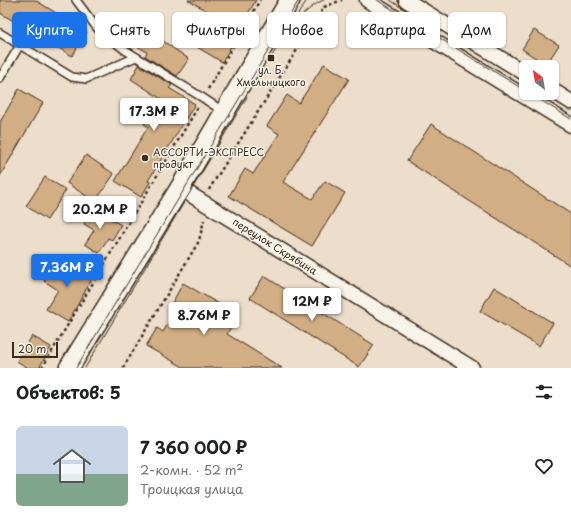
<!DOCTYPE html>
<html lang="ru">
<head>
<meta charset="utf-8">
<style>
	:root { --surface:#fff; --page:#f2f2f2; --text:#202124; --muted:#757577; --line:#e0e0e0; --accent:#1a73e8 }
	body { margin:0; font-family:"Playpen Sans",sans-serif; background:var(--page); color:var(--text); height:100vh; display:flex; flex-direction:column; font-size:15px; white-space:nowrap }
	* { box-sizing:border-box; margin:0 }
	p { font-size:13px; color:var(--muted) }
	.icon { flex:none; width:22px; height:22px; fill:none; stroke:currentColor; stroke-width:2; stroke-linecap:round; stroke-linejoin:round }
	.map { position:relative; height:368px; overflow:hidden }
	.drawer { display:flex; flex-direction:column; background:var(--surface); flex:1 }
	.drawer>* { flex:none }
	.guide { position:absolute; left:12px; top:12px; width:547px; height:36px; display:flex; gap:8px }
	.needle { width:26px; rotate:329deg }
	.fabs { position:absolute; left:519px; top:60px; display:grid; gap:8px }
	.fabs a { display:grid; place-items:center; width:40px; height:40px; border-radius:6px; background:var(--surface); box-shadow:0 1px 3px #0004; font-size:20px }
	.scale { position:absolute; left:12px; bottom:10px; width:46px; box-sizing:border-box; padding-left:4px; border:2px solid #3b2a1e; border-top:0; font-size:11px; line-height:14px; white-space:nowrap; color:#3b2a1e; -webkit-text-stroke:3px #f7f3e8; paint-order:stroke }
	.price { position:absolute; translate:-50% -34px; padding:0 9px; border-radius:4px; background:#fff; color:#222; font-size:13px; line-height:26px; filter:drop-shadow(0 1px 2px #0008) }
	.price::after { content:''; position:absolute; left:50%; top:24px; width:12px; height:9px; margin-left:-6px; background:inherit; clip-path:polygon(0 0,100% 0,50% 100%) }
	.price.active { background:var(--accent); color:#fff }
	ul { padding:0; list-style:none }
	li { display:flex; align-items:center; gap:12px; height:100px; padding:0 16px }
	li+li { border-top:1px solid var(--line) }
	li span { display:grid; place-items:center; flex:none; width:112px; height:80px; border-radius:6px; color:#555 }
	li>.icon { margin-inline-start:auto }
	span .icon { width:48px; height:48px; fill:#fffc; stroke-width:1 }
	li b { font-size:17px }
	h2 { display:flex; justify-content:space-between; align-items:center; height:48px; padding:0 16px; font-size:17px }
	.chip { padding:0 14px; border-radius:6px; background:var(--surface); box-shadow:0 1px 3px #0004; font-size:14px; line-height:36px }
	.chip.active { background:var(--accent); color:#fff }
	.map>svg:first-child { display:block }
	.building { fill:#d2ae84; stroke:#3b2a1e }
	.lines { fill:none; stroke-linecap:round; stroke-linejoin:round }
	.lane-casing { stroke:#3b2a1e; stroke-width:10 }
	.street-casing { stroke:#3b2a1e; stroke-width:17 }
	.secondary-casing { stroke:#3b2a1e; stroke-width:22 }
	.path { stroke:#3b2a1e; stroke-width:2.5; stroke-dasharray:3 3; stroke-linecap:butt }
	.lane { stroke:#f7f3e8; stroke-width:7 }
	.street { stroke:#f7f3e8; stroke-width:14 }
	.secondary { stroke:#f7f3e8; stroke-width:19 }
	.tram { stroke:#3b2a1e; stroke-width:1 }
	.poi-dot { fill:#3b2a1e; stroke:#f7f3e8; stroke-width:1.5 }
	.labels { text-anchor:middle; stroke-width:3; stroke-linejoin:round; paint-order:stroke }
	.poi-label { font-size:10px; fill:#3b2a1e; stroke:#f7f3e8 }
	.street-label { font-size:10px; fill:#3b2a1e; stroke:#f7f3e8 }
</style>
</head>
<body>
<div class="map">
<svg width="571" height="368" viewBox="0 0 571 368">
	<rect width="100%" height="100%" fill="#ecdeca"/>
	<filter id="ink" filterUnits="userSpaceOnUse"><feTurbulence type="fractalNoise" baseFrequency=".025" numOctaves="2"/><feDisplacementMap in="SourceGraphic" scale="8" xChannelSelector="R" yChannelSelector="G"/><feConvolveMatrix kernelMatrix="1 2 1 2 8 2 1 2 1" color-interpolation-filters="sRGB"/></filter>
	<g filter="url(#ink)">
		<g class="building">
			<path d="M 0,0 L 35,0 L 87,32 L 72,56 L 0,13 Z"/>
			<path d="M 188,0 L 256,0 L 229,46 L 231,47 L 222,62 L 197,47 L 216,16 Z"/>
			<path d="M 122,17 L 153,34 L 189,59 L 177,76 L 145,56 L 147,52 L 113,32 Z"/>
			<path d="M 534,30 L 559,45 L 546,65 L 522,49 Z"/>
			<path d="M 324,64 L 349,79 L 283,182 L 312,199 L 325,181 L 345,193 L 312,246 L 229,196 L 245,169 L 253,174 L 279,134 L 267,126 L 287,95 L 299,103 Z"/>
			<path d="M 139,65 L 172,85 L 169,88 L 195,104 L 148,181 L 150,182 L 141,197 L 115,181 L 148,127 L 144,124 L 160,98 L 131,79 Z"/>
			<path d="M 19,89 L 43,103 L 0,176 L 0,122 Z"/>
			<path d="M 431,124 L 571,214 L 571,266 L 407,161 Z"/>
			<path d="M 86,155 L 114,174 L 95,202 L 67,183 Z"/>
			<path d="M 45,177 L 66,190 L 47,220 L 26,206 Z"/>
			<path d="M 93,208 L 121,225 L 112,240 L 108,238 L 99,253 L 85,244 L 94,230 L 84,224 Z"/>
			<path d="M 58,257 L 93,277 L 68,322 L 46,309 L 58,290 L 44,281 Z"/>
			<path d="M 264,276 L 374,345 L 359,367 L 250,298 Z"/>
			<path d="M 183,283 L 238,315 L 227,334 L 282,368 L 185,368 L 146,346 L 157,328 L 163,332 L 176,310 L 170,307 Z"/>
			<path d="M 494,287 L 553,323 L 539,346 L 480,311 Z"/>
			<path d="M 32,336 L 51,347 L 39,368 L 28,368 L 17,361 Z"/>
		</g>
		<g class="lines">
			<g class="lane-casing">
				<g id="lane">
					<path d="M 76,0 L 97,28 L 125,50 L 203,98 L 224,112"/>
					<path d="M 0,33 L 72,77 L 86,79 L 136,57"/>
					<path d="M 0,78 L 20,45"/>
				</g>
			</g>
			<g class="street-casing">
				<g id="street">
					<path d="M 367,0 L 571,125"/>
					<path d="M 406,0 L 526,74"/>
					<path d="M 552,90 L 571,102"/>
					<path d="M 180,188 L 472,368"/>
				</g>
			</g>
			<g class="secondary-casing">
				<path id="secondary" d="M 69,368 L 180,188 L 290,0"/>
			</g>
			<g class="path">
				<path d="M 208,89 L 260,0"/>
				<path d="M 209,190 L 210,188 L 324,7 L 342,0"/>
				<path d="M 42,368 L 198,107"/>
				<path d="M 123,368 L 199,241 L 204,220"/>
			</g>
			<use href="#lane" class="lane"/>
			<use href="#street" class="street"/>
			<use href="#secondary" class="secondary"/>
			<g class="tram">
				<path d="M 377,0 L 526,91"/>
				<path d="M 390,0 L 422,21"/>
				<path d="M 300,17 C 307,11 315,3 324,0"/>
				<path d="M 270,59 L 307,0"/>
				<path d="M 529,93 L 571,119"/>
				<path d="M 76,368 L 299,0"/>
				<path d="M 85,368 L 247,97"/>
			</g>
		</g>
	</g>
	<g class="poi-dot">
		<rect x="267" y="54" width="8" height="8" rx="2"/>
		<circle cx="145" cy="158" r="4"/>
	</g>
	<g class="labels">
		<g class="poi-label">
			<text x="271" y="74">ул. Б.<tspan x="271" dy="12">Хмельницкого</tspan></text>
			<text x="153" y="156" text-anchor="start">АССОРТИ-ЭКСПРЕСС<tspan x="153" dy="12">продукт</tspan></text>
		</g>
		<g class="street-label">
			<text transform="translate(275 246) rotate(32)" y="4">переулок Скрябина</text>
		</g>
	</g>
</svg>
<div class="fabs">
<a><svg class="needle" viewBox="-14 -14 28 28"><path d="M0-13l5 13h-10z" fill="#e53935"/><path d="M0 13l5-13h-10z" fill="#757577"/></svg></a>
</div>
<div class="scale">20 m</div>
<b class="price" style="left:154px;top:132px">17.3M ₽</b>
<b class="price" style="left:100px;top:230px">20.2M ₽</b>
<b class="price active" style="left:67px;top:288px">7.36M ₽</b>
<b class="price" style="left:312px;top:322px">12M ₽</b>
<b class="price" style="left:204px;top:336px">8.76M ₽</b>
<div class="guide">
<a class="chip active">Купить</a>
<a class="chip">Снять</a>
<a class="chip">Фильтры</a>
<a class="chip">Новое</a>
<a class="chip">Квартира</a>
<a class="chip">Дом</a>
</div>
</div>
<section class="drawer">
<h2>Объектов: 5<svg class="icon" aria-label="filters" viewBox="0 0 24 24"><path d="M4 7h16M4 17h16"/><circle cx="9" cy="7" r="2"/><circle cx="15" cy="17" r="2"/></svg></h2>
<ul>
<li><span style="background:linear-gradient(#c9d6e8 60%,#7fa58c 0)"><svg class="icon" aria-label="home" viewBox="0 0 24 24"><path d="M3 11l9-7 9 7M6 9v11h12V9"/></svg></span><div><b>7 360 000 ₽</b><p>2-комн. · 52 m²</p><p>Троицкая улица</p></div><svg class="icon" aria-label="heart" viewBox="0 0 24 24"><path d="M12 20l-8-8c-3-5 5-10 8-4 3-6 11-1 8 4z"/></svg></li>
</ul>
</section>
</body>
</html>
